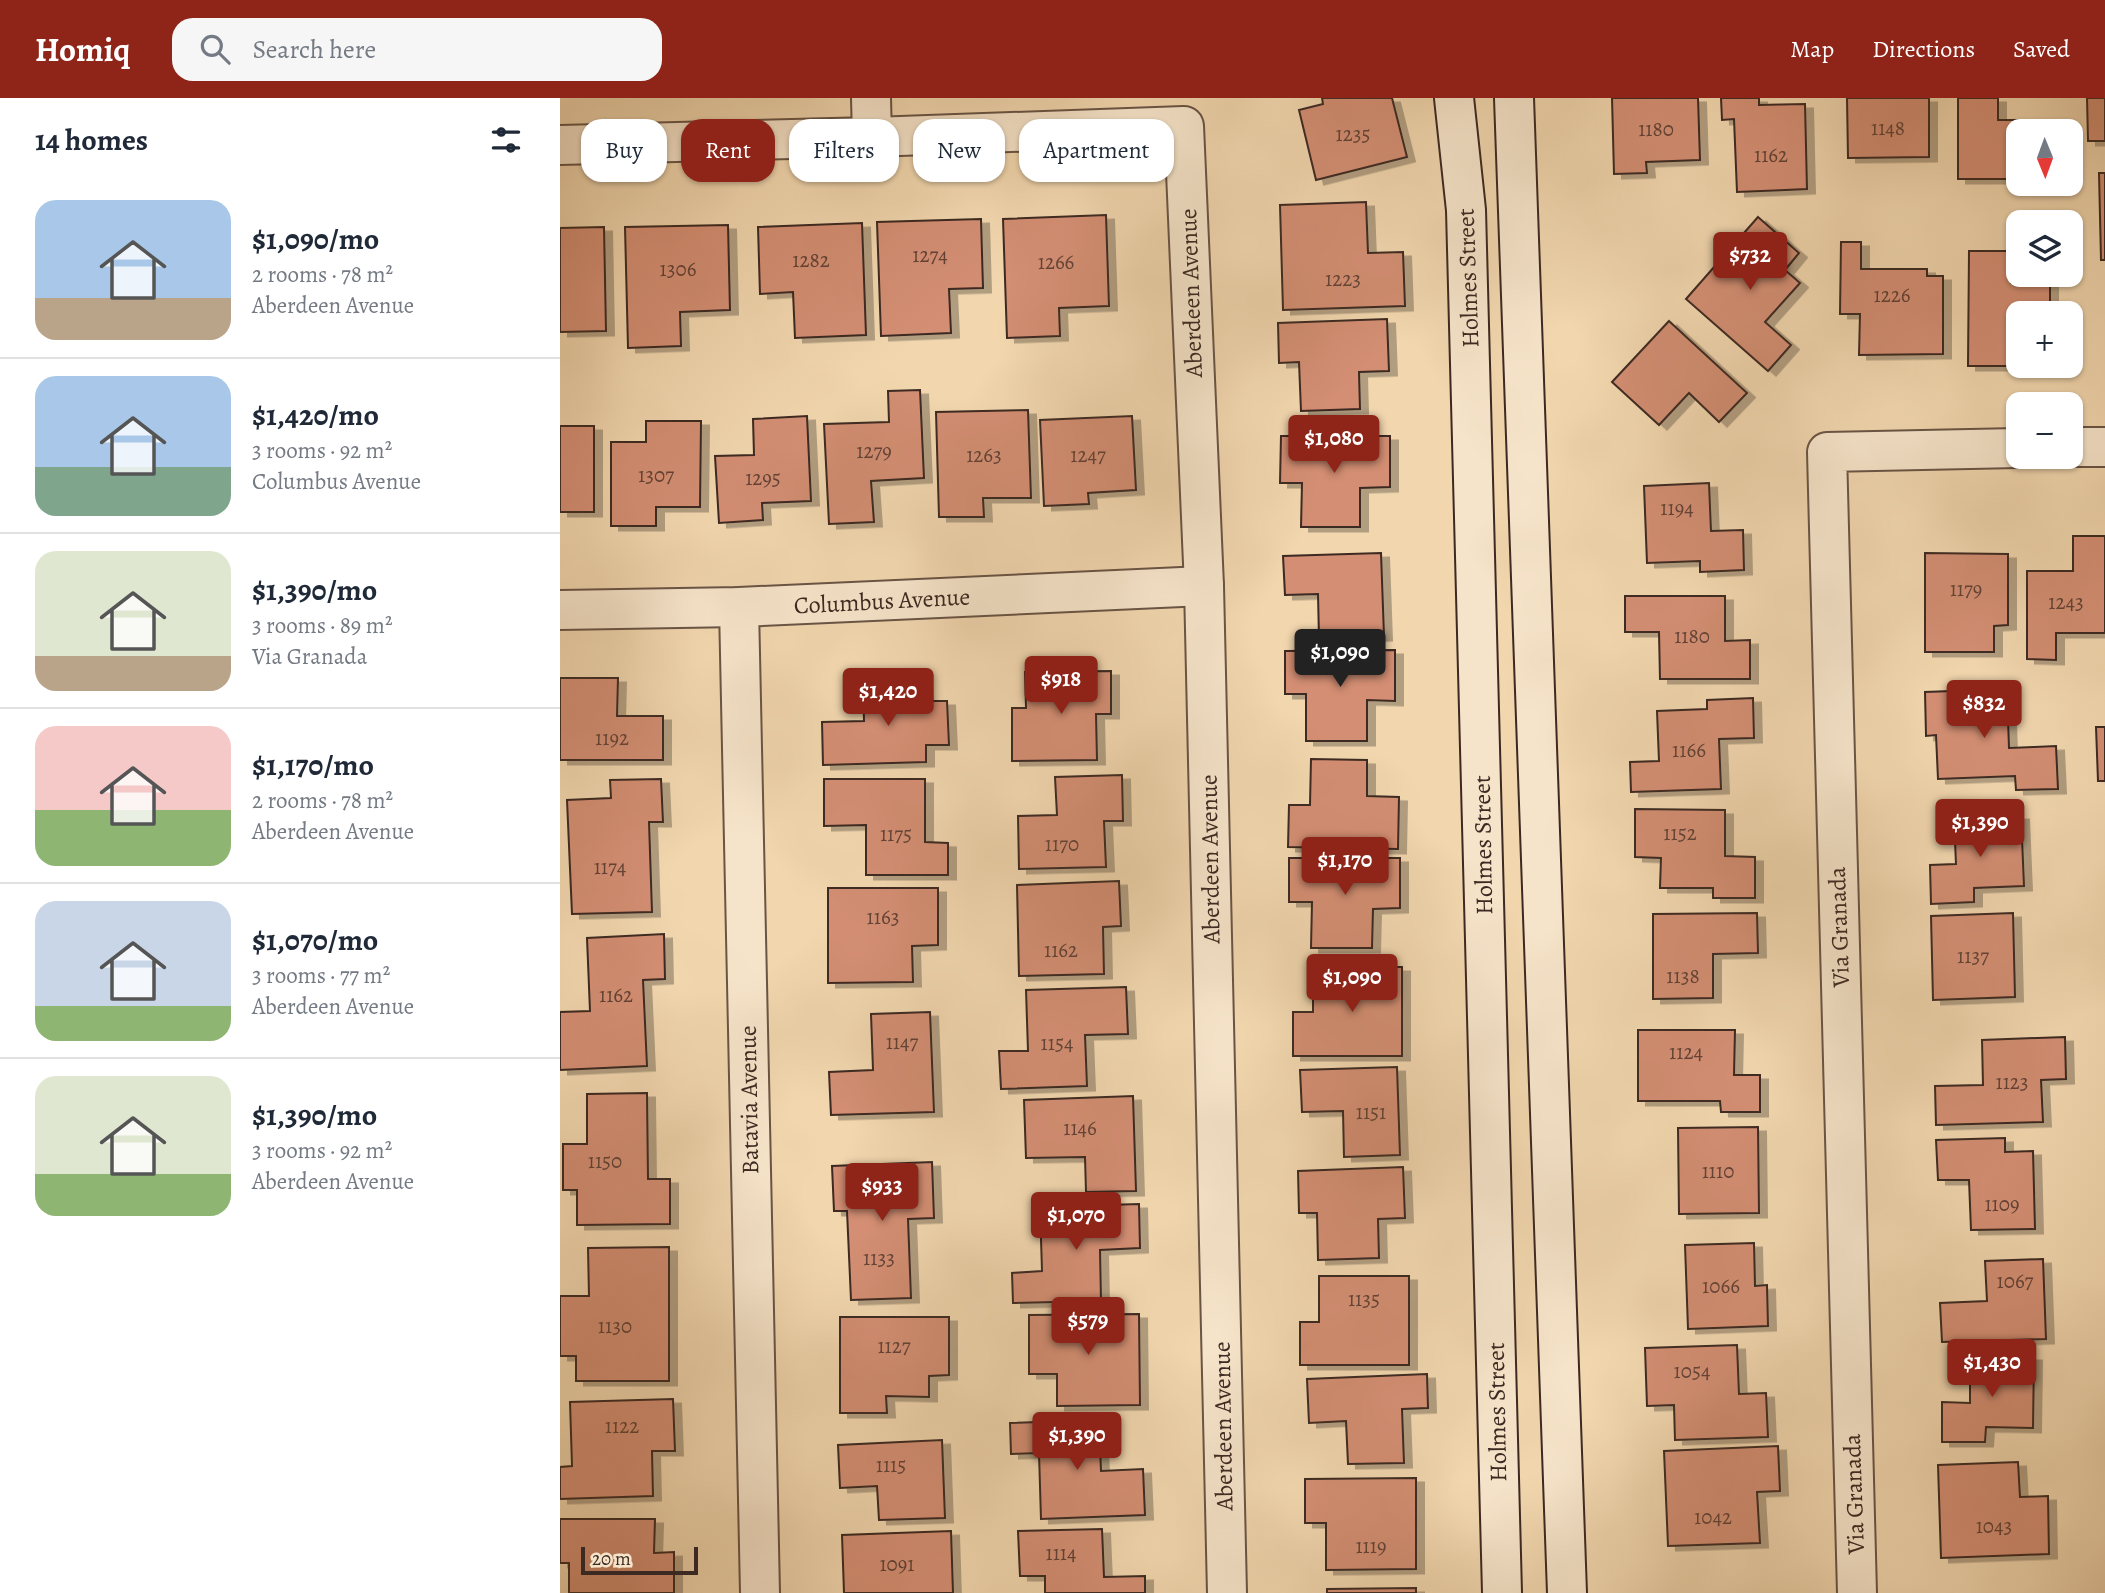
<!DOCTYPE html>
<html lang="en">
<head>
<meta charset="utf-8">
<style>
	:root { --surface:#fff; --page:#f6f6f7; --text:#1f2937; --muted:#747a83; --line:#e0e1e3; --accent:#8f2418 }
	body { margin:0; font-family:Alegreya,serif; background:var(--page); color:var(--text); height:100vh; display:flex; flex-direction:column; font-size:26px; white-space:nowrap }
	* { box-sizing:border-box; margin:0 }
	p { font-size:23px; color:var(--muted) }
	.icon { flex:none; width:38px; height:38px; fill:none; stroke:currentColor; stroke-width:2; stroke-linecap:round; stroke-linejoin:round }
	.map { position:relative; flex:1; overflow:hidden }
	.drawer { display:flex; flex-direction:column; background:var(--surface); width:560px }
	.drawer>* { flex:none }
	.hud { position:absolute; left:21px; top:21px; width:665px; height:63px; display:flex; gap:14px }
	.needle { width:46px; rotate:179deg }
	.tools { position:absolute; left:1446px; top:21px; display:grid; gap:14px }
	.tools a { display:grid; place-items:center; width:77px; height:77px; border-radius:14px; background:var(--surface); box-shadow:0 2px 5px #0004; font-size:35px }
	.scale { position:absolute; left:21px; bottom:18px; width:117px; box-sizing:border-box; padding-left:7px; border:4px solid #3c2922; border-top:0; font-size:19px; line-height:24px; white-space:nowrap; color:#3c2922; -webkit-text-stroke:5px #f6e4ca; paint-order:stroke }
	.price { position:absolute; translate:-50% -60px; padding:0 16px; border-radius:7px; background:var(--accent); color:#fff; font-size:23px; line-height:46px; filter:drop-shadow(0 2px 4px #0008) }
	.price::after { content:''; position:absolute; left:50%; top:42px; width:21px; height:16px; margin-left:-10px; background:inherit; clip-path:polygon(0 0,100% 0,50% 100%) }
	.price.active { background:#222; color:#fff }
	ul { padding:0; list-style:none }
	li { display:flex; align-items:center; gap:21px; height:175px; padding:0 35px }
	li+li { border-top:2px solid var(--line) }
	li span { display:grid; place-items:center; flex:none; width:196px; height:140px; border-radius:21px; color:#555 }
	li>.icon { margin-inline-start:auto }
	span .icon { width:84px; height:84px; fill:#fffc; stroke-width:1 }
	li b { font-size:30px }
	h2 { display:flex; justify-content:space-between; align-items:center; height:84px; padding:0 35px; font-size:30px }
	.chip { padding:0 24px; border-radius:21px; background:var(--surface); box-shadow:0 2px 5px #0004; font-size:24px; line-height:63px }
	.chip.active { background:var(--accent); color:#fff }
	header { display:flex; align-items:center; gap:42px; box-sizing:border-box; height:98px; padding:0 35px; background:var(--accent); color:#fff }
	header strong { font-size:33px }
	nav { display:flex; gap:38px; margin-inline-start:auto; font-size:24px }
	.search { width:490px; height:63px; background:var(--page); display:flex; align-items:center; gap:18px; box-sizing:border-box; padding:0 24px; border-radius:21px; color:var(--muted); font-size:26px }
	main { display:flex; flex:1; min-height:0 }
	.map>svg:first-child { display:block }
	.building { fill:#d38e73; stroke:#3c2922; stroke-width:2; filter:url(#shadow) }
	.lines { fill:none; stroke-linecap:round; stroke-linejoin:round }
	.minor-casing { stroke:#695445; stroke-width:42 }
	.secondary-casing { stroke:#3c2922; stroke-width:42 }
	.minor { stroke:#f6e4ca; stroke-width:38 }
	.secondary { stroke:#f6e4ca; stroke-width:38 }
	.labels { text-anchor:middle; stroke-width:5; stroke-linejoin:round; paint-order:stroke }
	.number-label { font-size:21px; fill:#624236 }
	.street-label { font-size:24px; fill:#3c2922; stroke:#f6e4ca }
</style>
</head>
<body>
<header>
<strong>Homiq</strong>
<div class="search"><svg class="icon" aria-label="search" viewBox="0 0 24 24"><circle cx="10" cy="10" r="6"/><path d="M15 15l6 6"/></svg>Search here</div>
<nav><a>Map</a><a>Directions</a><a>Saved</a></nav>
</header>
<main>
<section class="drawer">
<h2>14 homes<svg class="icon" aria-label="filters" viewBox="0 0 24 24"><path d="M4 7h16M4 17h16"/><circle cx="9" cy="7" r="2"/><circle cx="15" cy="17" r="2"/></svg></h2>
<ul>
<li><span style="background:linear-gradient(#a9c7e8 70%,#b9a48a 0)"><svg class="icon" aria-label="home" viewBox="0 0 24 24"><path d="M3 11l9-7 9 7M6 9v11h12V9"/></svg></span><div><b>$1,090/mo</b><p>2 rooms · 78 m²</p><p>Aberdeen Avenue</p></div></li>
<li><span style="background:linear-gradient(#a9c7e8 65%,#7fa58c 0)"><svg class="icon" aria-label="home" viewBox="0 0 24 24"><path d="M3 11l9-7 9 7M6 9v11h12V9"/></svg></span><div><b>$1,420/mo</b><p>3 rooms · 92 m²</p><p>Columbus Avenue</p></div></li>
<li><span style="background:linear-gradient(#dfe7d0 75%,#b9a48a 0)"><svg class="icon" aria-label="home" viewBox="0 0 24 24"><path d="M3 11l9-7 9 7M6 9v11h12V9"/></svg></span><div><b>$1,390/mo</b><p>3 rooms · 89 m²</p><p>Via Granada</p></div></li>
<li><span style="background:linear-gradient(#f6c9c9 60%,#8fb573 0)"><svg class="icon" aria-label="home" viewBox="0 0 24 24"><path d="M3 11l9-7 9 7M6 9v11h12V9"/></svg></span><div><b>$1,170/mo</b><p>2 rooms · 78 m²</p><p>Aberdeen Avenue</p></div></li>
<li><span style="background:linear-gradient(#c9d6e8 75%,#8fb573 0)"><svg class="icon" aria-label="home" viewBox="0 0 24 24"><path d="M3 11l9-7 9 7M6 9v11h12V9"/></svg></span><div><b>$1,070/mo</b><p>3 rooms · 77 m²</p><p>Aberdeen Avenue</p></div></li>
<li><span style="background:linear-gradient(#dfe7d0 70%,#8fb573 0)"><svg class="icon" aria-label="home" viewBox="0 0 24 24"><path d="M3 11l9-7 9 7M6 9v11h12V9"/></svg></span><div><b>$1,390/mo</b><p>3 rooms · 92 m²</p><p>Aberdeen Avenue</p></div></li>
</ul>
</section>
<div class="map">
<svg width="1545" height="1495" viewBox="0 0 1545 1495">
	<defs>
		<filter id="shadow"><feDropShadow dx="8" dy="4.5" stdDeviation="0" flood-color="#0004"/></filter>
	</defs>
	<rect width="100%" height="100%" fill="#f1d6ae"/>
	<filter id="stains"><feTurbulence type="fractalNoise" baseFrequency=".00286" numOctaves="4"/><feColorMatrix values="0 0 0 0 .2 0 0 0 0 .09 0 0 0 0 .02 0 0 0 .5 -.17"/></filter>
	<radialGradient id="worn" r=".72"><stop offset=".6" stop-color="#630" stop-opacity="0"/><stop offset="1" stop-color="#630" stop-opacity=".3"/></radialGradient>
	<g class="building">
		<path d="M 762,0 L 832,0 L 847,59 L 756,82 L 739,12 L 763,6 Z"/>
		<path d="M 1052,0 L 1138,0 L 1140,62 L 1086,64 L 1087,75 L 1054,76 Z"/>
		<path d="M 1161,0 L 1199,0 L 1199,7 L 1245,6 L 1247,91 L 1177,94 L 1174,21 L 1162,22 Z"/>
		<path d="M 1287,0 L 1369,0 L 1369,59 L 1288,60 Z"/>
		<path d="M 1398,0 L 1438,0 L 1438,22 L 1481,22 L 1481,33 L 1458,33 L 1458,81 L 1398,81 Z"/>
		<path d="M 1527,0 L 1545,0 L 1545,43 L 1528,43 Z"/>
		<path d="M 1539,75 L 1545,75 L 1545,162 L 1541,162 Z"/>
		<path d="M 806,104 L 808,155 L 843,154 L 845,208 L 723,212 L 720,107 Z"/>
		<path d="M 546,117 L 549,208 L 499,210 L 500,238 L 447,240 L 443,121 Z"/>
		<path d="M 1198,119 L 1239,155 L 1225,172 L 1240,185 L 1205,224 L 1231,247 L 1208,273 L 1126,201 Z"/>
		<path d="M 421,121 L 423,190 L 389,191 L 391,235 L 321,238 L 317,124 Z"/>
		<path d="M 302,125 L 306,237 L 235,240 L 233,194 L 200,196 L 198,129 Z"/>
		<path d="M 168,127 L 170,212 L 120,214 L 121,248 L 68,250 L 65,129 Z"/>
		<path d="M 44,129 L 46,233 L 0,234 L 0,130 Z"/>
		<path d="M 1281,144 L 1301,144 L 1301,171 L 1367,171 L 1367,178 L 1383,178 L 1383,256 L 1299,257 L 1300,216 L 1280,216 Z"/>
		<path d="M 1409,153 L 1451,153 L 1451,185 L 1490,185 L 1490,215 L 1458,215 L 1458,257 L 1448,257 L 1448,268 L 1408,268 Z"/>
		<path d="M 827,221 L 829,273 L 799,274 L 800,311 L 741,313 L 739,264 L 719,265 L 718,225 Z"/>
		<path d="M 1109,223 L 1187,295 L 1159,324 L 1129,295 L 1099,327 L 1052,284 Z"/>
		<path d="M 360,292 L 364,380 L 311,383 L 314,424 L 269,426 L 264,326 L 329,324 L 328,293 Z"/>
		<path d="M 468,312 L 471,400 L 423,400 L 424,419 L 379,419 L 376,314 Z"/>
		<path d="M 247,318 L 251,403 L 202,405 L 203,422 L 159,425 L 155,358 L 194,357 L 193,321 Z"/>
		<path d="M 572,318 L 576,392 L 528,395 L 529,406 L 484,408 L 480,322 Z"/>
		<path d="M 86,323 L 141,323 L 140,409 L 96,409 L 96,428 L 51,428 L 51,344 L 86,344 Z"/>
		<rect x="0" y="328" width="34" height="86"/>
		<path d="M 721,338 L 830,338 L 830,389 L 800,390 L 800,429 L 741,429 L 742,385 L 720,385 Z"/>
		<path d="M 1149,385 L 1151,433 L 1183,432 L 1184,472 L 1140,474 L 1140,463 L 1087,465 L 1084,388 Z"/>
		<path d="M 1513,438 L 1545,438 L 1545,535 L 1496,535 L 1496,562 L 1467,561 L 1467,473 L 1513,473 Z"/>
		<path d="M 821,455 L 824,538 L 759,541 L 758,496 L 725,497 L 723,458 Z"/>
		<path d="M 1365,455 L 1448,456 L 1448,527 L 1434,528 L 1434,554 L 1365,554 Z"/>
		<path d="M 1065,498 L 1165,498 L 1165,543 L 1190,542 L 1190,581 L 1100,581 L 1099,534 L 1065,534 Z"/>
		<path d="M 835,552 L 835,603 L 807,602 L 807,643 L 746,643 L 746,596 L 725,596 L 725,553 Z"/>
		<path d="M 551,573 L 551,616 L 536,616 L 537,662 L 452,663 L 452,610 L 466,610 L 465,574 Z"/>
		<path d="M 0,580 L 58,580 L 57,618 L 103,618 L 103,662 L 0,662 Z"/>
		<path d="M 364,585 L 365,603 L 387,603 L 389,647 L 366,647 L 366,664 L 263,667 L 262,624 L 304,623 L 303,586 Z"/>
		<path d="M 1447,591 L 1449,650 L 1496,648 L 1498,691 L 1456,692 L 1455,678 L 1378,681 L 1376,637 L 1366,638 L 1365,594 Z"/>
		<path d="M 1193,600 L 1194,640 L 1159,641 L 1161,691 L 1071,694 L 1070,664 L 1099,663 L 1097,613 L 1147,611 L 1147,602 Z"/>
		<path d="M 1536,629 L 1545,629 L 1545,683 L 1538,683 Z"/>
		<path d="M 751,661 L 807,662 L 807,698 L 839,699 L 838,751 L 728,749 L 729,707 L 750,707 Z"/>
		<path d="M 562,677 L 563,723 L 544,723 L 546,769 L 459,771 L 458,718 L 497,717 L 495,679 Z"/>
		<path d="M 101,681 L 103,724 L 89,724 L 92,814 L 12,816 L 7,702 L 51,700 L 50,682 Z"/>
		<path d="M 264,681 L 365,681 L 365,744 L 388,745 L 388,777 L 306,777 L 306,727 L 264,728 Z"/>
		<path d="M 1075,711 L 1165,712 L 1165,758 L 1195,759 L 1195,800 L 1153,800 L 1153,790 L 1100,790 L 1101,760 L 1075,759 Z"/>
		<path d="M 1461,717 L 1464,788 L 1414,790 L 1414,804 L 1371,806 L 1370,767 L 1396,766 L 1394,720 Z"/>
		<path d="M 729,760 L 840,760 L 840,810 L 813,811 L 812,850 L 751,850 L 752,804 L 729,804 Z"/>
		<path d="M 559,783 L 561,828 L 543,829 L 544,876 L 459,878 L 457,787 Z"/>
		<path d="M 268,790 L 378,790 L 378,847 L 352,848 L 353,884 L 268,885 Z"/>
		<path d="M 1197,815 L 1198,855 L 1153,856 L 1153,900 L 1093,901 L 1093,816 Z"/>
		<path d="M 1453,815 L 1455,899 L 1373,902 L 1371,818 Z"/>
		<path d="M 104,836 L 105,881 L 83,882 L 87,968 L 0,972 L 0,914 L 30,913 L 27,840 Z"/>
		<path d="M 753,869 L 842,869 L 842,958 L 733,958 L 733,914 L 753,914 Z"/>
		<path d="M 566,889 L 568,936 L 525,937 L 527,988 L 441,991 L 439,953 L 468,953 L 466,892 Z"/>
		<path d="M 370,914 L 374,1014 L 271,1017 L 269,974 L 313,972 L 311,916 Z"/>
		<path d="M 1078,932 L 1175,932 L 1174,977 L 1200,977 L 1200,1014 L 1161,1014 L 1160,1003 L 1078,1003 Z"/>
		<path d="M 1505,939 L 1506,981 L 1481,982 L 1483,1024 L 1376,1027 L 1375,988 L 1423,987 L 1422,942 Z"/>
		<path d="M 837,969 L 840,1057 L 784,1059 L 783,1013 L 742,1014 L 740,972 Z"/>
		<path d="M 87,995 L 88,1081 L 110,1081 L 110,1126 L 17,1127 L 17,1092 L 3,1092 L 3,1046 L 27,1046 L 27,996 Z"/>
		<path d="M 573,998 L 576,1093 L 526,1094 L 525,1059 L 466,1060 L 464,1002 Z"/>
		<path d="M 1198,1029 L 1199,1115 L 1119,1116 L 1118,1030 Z"/>
		<path d="M 1445,1040 L 1445,1054 L 1473,1053 L 1475,1131 L 1411,1132 L 1409,1082 L 1378,1082 L 1376,1042 Z"/>
		<path d="M 372,1064 L 374,1120 L 348,1121 L 351,1200 L 291,1202 L 287,1113 L 274,1113 L 272,1068 Z"/>
		<path d="M 843,1069 L 845,1120 L 818,1121 L 819,1160 L 758,1162 L 757,1115 L 739,1115 L 738,1073 Z"/>
		<path d="M 579,1106 L 580,1150 L 540,1152 L 541,1203 L 453,1205 L 452,1175 L 482,1173 L 480,1109 Z"/>
		<path d="M 1194,1145 L 1195,1188 L 1207,1187 L 1208,1228 L 1128,1231 L 1125,1147 Z"/>
		<path d="M 109,1149 L 109,1283 L 16,1283 L 16,1258 L 0,1258 L 0,1198 L 29,1198 L 28,1150 Z"/>
		<path d="M 1483,1161 L 1486,1241 L 1382,1244 L 1380,1205 L 1427,1203 L 1425,1163 Z"/>
		<path d="M 759,1178 L 849,1178 L 849,1267 L 740,1267 L 740,1224 L 759,1224 Z"/>
		<path d="M 579,1216 L 580,1307 L 497,1308 L 497,1276 L 469,1276 L 469,1217 Z"/>
		<path d="M 280,1219 L 389,1219 L 389,1277 L 369,1278 L 369,1299 L 326,1298 L 327,1315 L 280,1315 Z"/>
		<path d="M 1177,1247 L 1179,1296 L 1206,1295 L 1208,1339 L 1115,1342 L 1114,1307 L 1087,1308 L 1085,1250 Z"/>
		<path d="M 1410,1258 L 1474,1258 L 1473,1330 L 1426,1329 L 1425,1344 L 1382,1344 L 1382,1304 L 1410,1305 Z"/>
		<path d="M 867,1276 L 868,1310 L 842,1311 L 844,1365 L 788,1366 L 786,1323 L 749,1325 L 747,1281 Z"/>
		<path d="M 113,1301 L 115,1353 L 92,1353 L 93,1398 L 0,1401 L 0,1369 L 12,1368 L 10,1304 Z"/>
		<path d="M 539,1322 L 541,1373 L 583,1371 L 585,1417 L 481,1421 L 479,1355 L 451,1356 L 450,1325 Z"/>
		<path d="M 382,1342 L 385,1420 L 319,1422 L 317,1388 L 280,1390 L 278,1347 Z"/>
		<path d="M 1218,1348 L 1220,1393 L 1197,1394 L 1200,1445 L 1108,1448 L 1104,1353 Z"/>
		<path d="M 1458,1364 L 1460,1399 L 1488,1398 L 1489,1456 L 1381,1460 L 1378,1367 Z"/>
		<path d="M 856,1380 L 856,1471 L 766,1472 L 766,1425 L 745,1425 L 745,1381 Z"/>
		<path d="M 0,1421 L 95,1421 L 94,1455 L 114,1454 L 114,1495 L 9,1495 L 9,1465 L 0,1465 Z"/>
		<path d="M 542,1431 L 544,1479 L 585,1478 L 585,1495 L 485,1495 L 485,1478 L 460,1478 L 458,1433 Z"/>
		<path d="M 391,1433 L 393,1495 L 284,1495 L 282,1437 Z"/>
		<path d="M 856,1490 L 856,1495 L 767,1495 L 767,1491 Z"/>
	</g>
	<g class="lines">
		<g class="minor-casing">
			<g id="minor">
				<path d="M 311,0 L 312,39"/>
				<path d="M 0,47 L 312,39 L 624,28 L 644,488 L 667,1495"/>
				<path d="M 1510,349 L 1545,349"/>
				<path d="M 179,509 L 200,1495"/>
				<path d="M 0,512 L 179,509 L 644,488"/>
				<path d="M 1297,1495 L 1267,354 L 1458,350"/>
			</g>
		</g>
		<g class="secondary-casing">
			<g id="secondary">
				<path d="M 894,0 L 906,112 L 942,1495"/>
				<path d="M 954,0 L 1007,1495"/>
			</g>
		</g>
		<use href="#minor" class="minor"/>
		<use href="#secondary" class="secondary"/>
	</g>
	<g class="labels">
		<g class="number-label">
			<text x="1328" y="37">1148</text>
			<text x="1096" y="38">1180</text>
			<text x="793" y="43">1235</text>
			<text x="1211" y="64">1162</text>
			<text x="370" y="164">1274</text>
			<text x="251" y="169">1282</text>
			<text x="496" y="171">1266</text>
			<text x="118" y="178">1306</text>
			<text x="783" y="188">1223</text>
			<text x="1332" y="204">1226</text>
			<text x="314" y="360">1279</text>
			<text x="424" y="364">1263</text>
			<text x="528" y="364">1247</text>
			<text x="96" y="384">1307</text>
			<text x="203" y="387">1295</text>
			<text x="1117" y="417">1194</text>
			<text x="1406" y="498">1179</text>
			<text x="1506" y="511">1243</text>
			<text x="1132" y="545">1180</text>
			<text x="52" y="647">1192</text>
			<text x="1129" y="659">1166</text>
			<text x="1120" y="742">1152</text>
			<text x="336" y="743">1175</text>
			<text x="502" y="753">1170</text>
			<text x="50" y="776">1174</text>
			<text x="323" y="826">1163</text>
			<text x="501" y="859">1162</text>
			<text x="1413" y="865">1137</text>
			<text x="1123" y="885">1138</text>
			<text x="56" y="904">1162</text>
			<text x="342" y="951">1147</text>
			<text x="497" y="952">1154</text>
			<text x="1126" y="961">1124</text>
			<text x="1452" y="991">1123</text>
			<text x="811" y="1021">1151</text>
			<text x="520" y="1037">1146</text>
			<text x="45" y="1070">1150</text>
			<text x="1158" y="1080">1110</text>
			<text x="1442" y="1113">1109</text>
			<text x="319" y="1167">1133</text>
			<text x="1455" y="1190">1067</text>
			<text x="1161" y="1195">1066</text>
			<text x="804" y="1208">1135</text>
			<text x="55" y="1235">1130</text>
			<text x="334" y="1255">1127</text>
			<text x="1132" y="1280">1054</text>
			<text x="62" y="1335">1122</text>
			<text x="331" y="1374">1115</text>
			<text x="1153" y="1426">1042</text>
			<text x="1434" y="1435">1043</text>
			<text x="811" y="1455">1119</text>
			<text x="501" y="1462">1114</text>
			<text x="337" y="1473">1091</text>
		</g>
		<g class="street-label">
			<text transform="translate(908 180) rotate(-92)" y="8">Holmes Street</text>
			<text transform="translate(631 195) rotate(-92)" y="8">Aberdeen Avenue</text>
			<text transform="translate(322 503) rotate(-3)" y="8">Columbus Avenue</text>
			<text transform="translate(923 747) rotate(-91)" y="8">Holmes Street</text>
			<text transform="translate(650 761) rotate(-91)" y="8">Aberdeen Avenue</text>
			<text transform="translate(1279 829) rotate(-92)" y="8">Via Granada</text>
			<text transform="translate(189 1002) rotate(-91)" y="8">Batavia Avenue</text>
			<text transform="translate(937 1314) rotate(-91)" y="8">Holmes Street</text>
			<text transform="translate(663 1328) rotate(-91)" y="8">Aberdeen Avenue</text>
			<text transform="translate(1294 1396) rotate(-92)" y="8">Via Granada</text>
		</g>
	</g>
	<rect width="100%" height="100%" filter="url(#stains)"/>
	<rect width="100%" height="100%" fill="url(#worn)"/>
</svg>
<div class="tools">
<a><svg class="needle" viewBox="-14 -14 28 28"><path d="M0-13l5 13h-10z" fill="#e53935"/><path d="M0 13l5-13h-10z" fill="#747a83"/></svg></a>
<a><svg class="icon" aria-label="layers" viewBox="0 0 24 24"><path d="M12 4l9 5-9 5-9-5zM3 14l9 5 9-5"/></svg></a>
<a>+</a>
<a>−</a>
</div>
<div class="scale">20 m</div>
<b class="price" style="left:1190px;top:194px">$732</b>
<b class="price" style="left:774px;top:377px">$1,080</b>
<b class="price active" style="left:780px;top:591px">$1,090</b>
<b class="price" style="left:501px;top:618px">$918</b>
<b class="price" style="left:328px;top:630px">$1,420</b>
<b class="price" style="left:1424px;top:642px">$832</b>
<b class="price" style="left:1420px;top:761px">$1,390</b>
<b class="price" style="left:785px;top:799px">$1,170</b>
<b class="price" style="left:792px;top:916px">$1,090</b>
<b class="price" style="left:322px;top:1125px">$933</b>
<b class="price" style="left:516px;top:1154px">$1,070</b>
<b class="price" style="left:528px;top:1259px">$579</b>
<b class="price" style="left:1432px;top:1301px">$1,430</b>
<b class="price" style="left:517px;top:1374px">$1,390</b>
<div class="hud">
<a class="chip">Buy</a>
<a class="chip active">Rent</a>
<a class="chip">Filters</a>
<a class="chip">New</a>
<a class="chip">Apartment</a>
</div>
</div>
</main>
</body>
</html>
